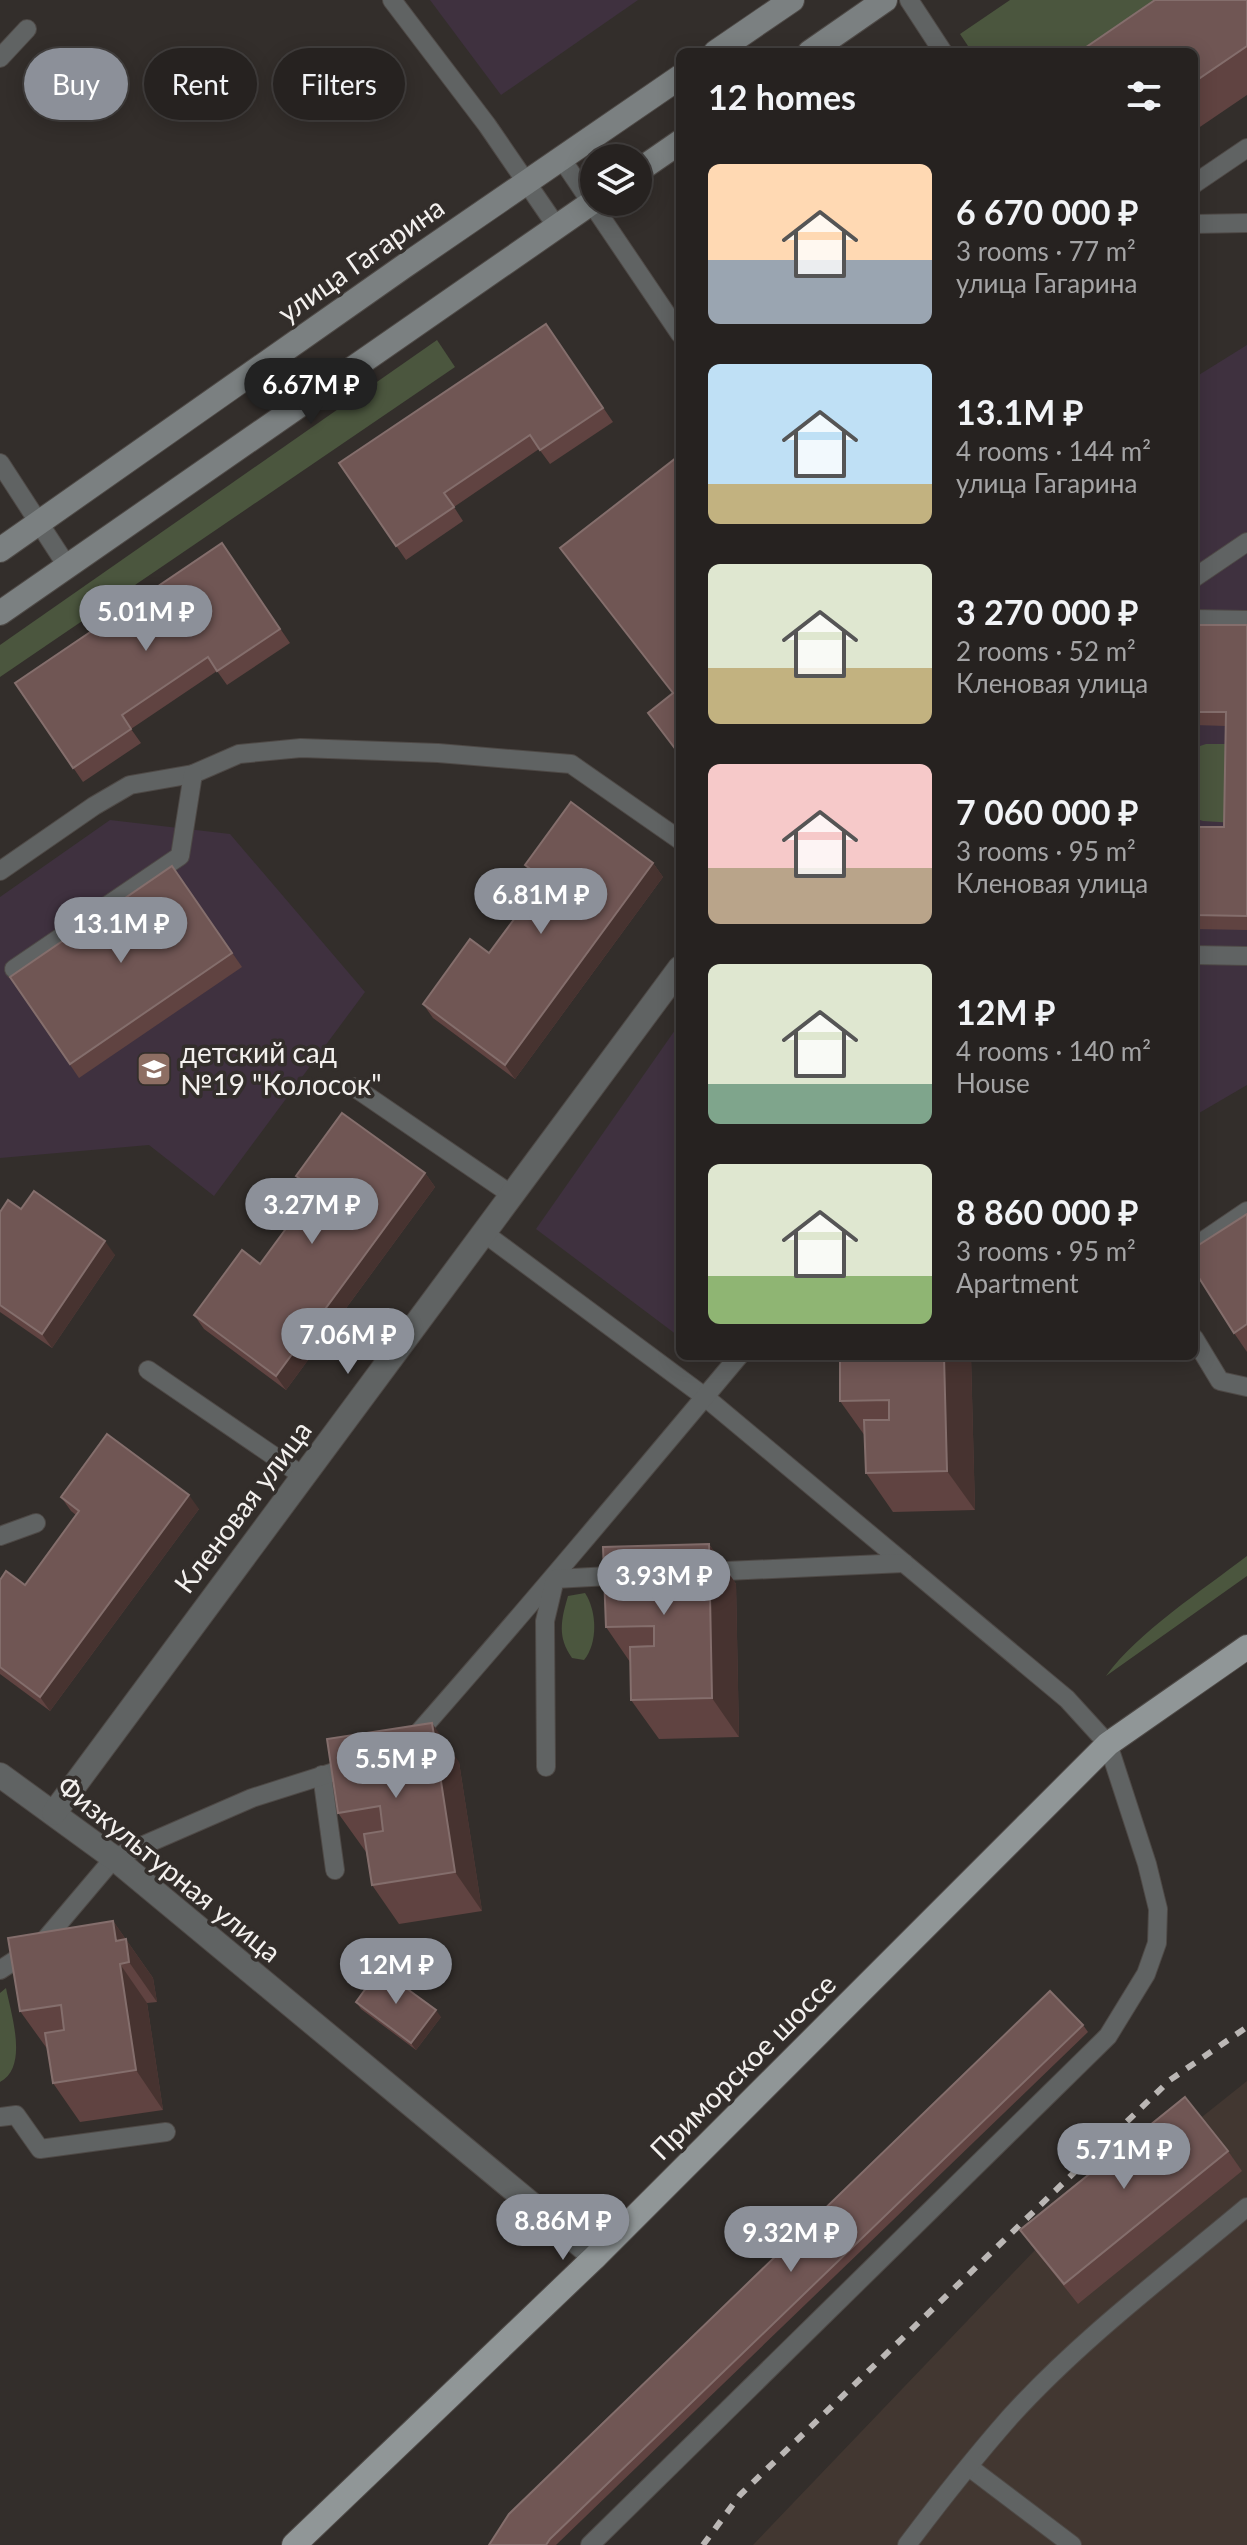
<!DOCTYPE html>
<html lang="en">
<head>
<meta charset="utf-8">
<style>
	:root { --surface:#262220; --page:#2e2a29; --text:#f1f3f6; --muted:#a4a4a5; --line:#423f3e; --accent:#8c9099 }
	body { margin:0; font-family:Lato,sans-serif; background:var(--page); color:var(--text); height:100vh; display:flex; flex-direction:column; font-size:30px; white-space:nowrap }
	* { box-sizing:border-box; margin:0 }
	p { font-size:26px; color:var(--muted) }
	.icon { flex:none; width:44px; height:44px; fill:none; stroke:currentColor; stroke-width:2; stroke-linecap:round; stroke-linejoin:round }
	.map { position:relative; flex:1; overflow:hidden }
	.drawer { position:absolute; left:676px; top:48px; width:522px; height:1312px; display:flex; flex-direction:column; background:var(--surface); border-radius:12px; box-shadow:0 4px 20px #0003,0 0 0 2px var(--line) }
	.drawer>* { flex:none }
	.top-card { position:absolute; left:24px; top:48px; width:532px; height:72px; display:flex; gap:16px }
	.buttons { position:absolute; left:580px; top:144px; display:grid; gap:16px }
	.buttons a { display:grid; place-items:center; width:72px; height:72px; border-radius:50%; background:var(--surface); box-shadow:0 4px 20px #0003,0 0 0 2px var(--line); font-size:40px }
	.price { position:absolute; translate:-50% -68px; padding:0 18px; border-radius:28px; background:var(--accent); color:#fff; font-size:26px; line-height:52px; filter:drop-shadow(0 2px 4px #0008) }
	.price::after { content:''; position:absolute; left:50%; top:48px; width:24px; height:18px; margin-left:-12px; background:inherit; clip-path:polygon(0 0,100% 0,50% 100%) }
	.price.current { background:#222; color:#fff }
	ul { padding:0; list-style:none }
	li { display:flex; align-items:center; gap:24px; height:200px; padding:0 32px }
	li span { display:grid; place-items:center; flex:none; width:224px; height:160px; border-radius:12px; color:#555 }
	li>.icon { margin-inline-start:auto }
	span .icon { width:96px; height:96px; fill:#fffc; stroke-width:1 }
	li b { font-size:34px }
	h2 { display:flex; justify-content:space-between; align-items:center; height:96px; padding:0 32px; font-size:34px }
	.chip { padding:0 28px; border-radius:36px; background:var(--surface); box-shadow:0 4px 20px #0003,0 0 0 2px var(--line); font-size:28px; line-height:72px }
	.chip.current { background:var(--accent); color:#fff }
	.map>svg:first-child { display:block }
	.built { fill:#423731 }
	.education { fill:#3f313f }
	.green { fill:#4b563e }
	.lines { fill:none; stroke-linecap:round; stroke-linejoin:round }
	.lane-casing { stroke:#4e4946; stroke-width:20 }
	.street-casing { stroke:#4e4946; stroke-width:26 }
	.secondary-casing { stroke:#4e4946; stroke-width:26 }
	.primary-casing { stroke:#4e4946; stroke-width:26 }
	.lane { stroke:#606363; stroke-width:18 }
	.street { stroke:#606363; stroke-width:24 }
	.secondary { stroke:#7b8081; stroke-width:24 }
	.primary { stroke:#909697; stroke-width:24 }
	.rail { stroke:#bbb7b5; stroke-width:6; stroke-dasharray:10 10; stroke-linecap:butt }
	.wall { fill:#604341 }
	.shaded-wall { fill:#473330 }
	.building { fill:#705654; stroke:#846e6c; stroke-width:2 }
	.labels { text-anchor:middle; stroke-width:7; stroke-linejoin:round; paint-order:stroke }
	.street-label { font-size:28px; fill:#f3f0ee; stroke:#332e2b }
	.poi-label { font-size:28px; fill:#f3f0ee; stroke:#332e2b; text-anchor:start }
</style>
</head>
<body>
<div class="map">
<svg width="1247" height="2545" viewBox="0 0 1247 2545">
	<rect width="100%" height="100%" fill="#332e2b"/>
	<path class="built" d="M 1247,2081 L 1247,2545 L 753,2545 L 1035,2250 Z"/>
	<g class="education">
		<path d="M 430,0 L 638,0 L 501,95 Z"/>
		<path d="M 1247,345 L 1247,1085 L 1194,1116 L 1194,378 Z"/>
		<path d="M 110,820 L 230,834 L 365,992 L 214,1196 L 149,1145 L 0,1158 L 0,897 Z"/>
		<path d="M 680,1023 L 680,1334 L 677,1335 L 536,1229 Z"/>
	</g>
	<g class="green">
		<path d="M 1010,0 L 1157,0 L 1081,52 L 972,52 L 960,34 Z"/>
		<path d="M 437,340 L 455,367 L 0,677 L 0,645 Z"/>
		<path d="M 1206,744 L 1236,744 L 1235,823 L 1203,821 L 1194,818 L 1194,748 Z"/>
		<path d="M 1247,1556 L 1247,1576 L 1106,1676 C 1137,1633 1204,1589 1247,1556 Z"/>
		<path d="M 585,1593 C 597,1611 598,1643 584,1660 L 572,1658 C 557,1637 561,1620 568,1596 Z"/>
		<path d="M 6,1988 C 11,2014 29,2067 0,2082 L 0,1993 Z"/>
	</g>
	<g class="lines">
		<g class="lane-casing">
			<g id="lane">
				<path d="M 392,0 L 487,125 L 557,227"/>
				<path d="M 909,0 L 943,52"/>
				<path d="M 0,58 L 27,29"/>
				<path d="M 561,158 L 680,334"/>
				<path d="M 1194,184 L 1247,148"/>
				<path d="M 1194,224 L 1247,223"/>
				<path d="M 0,463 L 67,566"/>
				<path d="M 1194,578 L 1247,542"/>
				<path d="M 1194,619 L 1247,620"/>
				<path d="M 0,871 L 94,806 L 130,785 L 193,774 L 239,754 L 301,748 L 438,753 L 571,764 L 680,840"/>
				<path d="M 1194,955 L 1247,956"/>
				<path d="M 14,969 L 180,856 L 193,774"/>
				<path d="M 354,1087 L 512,1195"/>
				<path d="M 484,1233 L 705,1397 L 1067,1699 L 1108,1744 L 1147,1864 L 1158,1909 L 1157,1943 L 1146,1974 L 1108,2036 L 590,2545"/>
				<path d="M 1194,1247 L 1247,1211"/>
				<path d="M 1194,1338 L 1220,1381 L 1247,1387"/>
				<path d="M 148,1370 L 303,1476"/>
				<path d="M 0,1536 L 36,1523"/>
				<path d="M 704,1572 L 904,1563"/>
				<path d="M 412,1740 C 523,1614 631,1485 739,1356"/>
				<path d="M 546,1767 L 545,1621 L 555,1579 L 627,1575"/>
				<path d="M 322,1775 L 335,1870"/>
				<path d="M 0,1970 L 43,1942 L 114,1858 L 252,1798 L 353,1766"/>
				<path d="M 0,2117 L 16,2115 L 40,2149 L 166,2132"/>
				<path d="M 969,2467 L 1072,2545"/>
				<path d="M 907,2545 C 940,2501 974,2458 1010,2417 C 1081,2339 1166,2275 1247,2207"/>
			</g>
		</g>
		<g class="street-casing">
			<g id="street">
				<path d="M 0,1775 L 114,1858 L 595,2257"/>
				<path d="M 54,1813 L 680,968"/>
			</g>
		</g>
		<g class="secondary-casing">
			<g id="secondary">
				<path d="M 716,52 L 792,0"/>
				<path d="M 810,52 L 885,0"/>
				<path d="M 638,171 L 680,142"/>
				<path d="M 0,550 L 403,267 L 680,77"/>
				<path d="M 0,613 L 594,201"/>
			</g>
		</g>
		<g class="primary-casing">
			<path id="primary" d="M 294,2545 L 595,2257 L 1108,1744 L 1247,1647"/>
		</g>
		<use href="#lane" class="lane"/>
		<use href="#street" class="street"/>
		<use href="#secondary" class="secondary"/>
		<use href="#primary" class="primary"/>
		<path class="rail" d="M 703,2545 L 740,2495 L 1170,2080 L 1247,2027"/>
	</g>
	<g class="wall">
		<path d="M 1247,0 L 1247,95 L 1194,131 L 1194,52 Z"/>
		<path d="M 546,324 L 613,422 L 550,464 L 539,449 L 454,507 L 463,521 L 406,560 L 339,463 Z"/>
		<path d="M 222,543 L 290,643 L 227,685 L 217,671 L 131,729 L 141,743 L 83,782 L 15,683 Z"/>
		<path d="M 1194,625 L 1247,625 L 1247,930 L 1194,929 L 1194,827 L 1224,827 L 1226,726 L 1194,725 Z"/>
		<path d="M 653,863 L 663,877 L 515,1079 L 433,1018 L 423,1004 L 489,953 L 540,883 L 535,879 L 525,865 Z"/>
		<path d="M 172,866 L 242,967 L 79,1078 L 10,977 Z"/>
		<path d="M 425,1173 L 435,1187 L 286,1390 L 204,1329 L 194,1315 L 260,1264 L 312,1194 L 306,1190 L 296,1176 Z"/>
		<path d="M 21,1209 L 115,1255 L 52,1348 L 0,1312 L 0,1212 Z"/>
		<path d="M 1247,1214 L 1247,1352 L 1234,1333 Z"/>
		<path d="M 971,1357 L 975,1510 L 893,1512 L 866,1473 L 865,1436 L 840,1401 Z"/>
		<path d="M 61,1497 L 199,1509 L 50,1711 L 0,1674 L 0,1580 L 25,1585 L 76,1515 L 71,1511 Z"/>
		<path d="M 709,1544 L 736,1584 L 739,1737 L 659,1739 L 631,1700 L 630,1662 L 606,1627 Z"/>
		<path d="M 459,1762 L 482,1911 L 399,1924 L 372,1885 L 366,1852 L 338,1813 Z"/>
		<path d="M 113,1921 L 153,1978 L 157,2002 L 147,2003 L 163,2110 L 80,2122 L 53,2083 L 48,2050 L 20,2011 Z"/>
		<path d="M 356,2002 L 441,2017 L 416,2050 L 361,2009 Z"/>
		<path d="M 1083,2025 L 1088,2032 L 556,2545 L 489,2545 Z"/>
		<path d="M 1228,2151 L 1242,2171 L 1078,2304 L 1035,2250 L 1020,2230 Z"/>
	</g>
	<g class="shaded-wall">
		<path d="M 653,863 L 663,877 L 515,1079 L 505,1065 Z"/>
		<path d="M 425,1173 L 435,1187 L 286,1390 L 276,1376 Z"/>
		<path d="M 105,1241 L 115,1255 L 52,1348 L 42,1334 Z"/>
		<path d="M 944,1356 L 971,1357 L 975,1510 L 947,1471 Z"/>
		<path d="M 189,1495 L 199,1509 L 50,1711 L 40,1697 Z"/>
		<path d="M 709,1544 L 736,1584 L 739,1737 L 712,1698 Z"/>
		<path d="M 432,1723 L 459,1762 L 482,1911 L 455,1872 Z"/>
		<path d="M 113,1921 L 153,1978 L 157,2002 L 129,1962 L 116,1941 Z"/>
		<path d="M 120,1964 L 147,2003 L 163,2110 L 136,2070 Z"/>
		<path d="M 436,2010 L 441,2017 L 416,2050 L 411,2043 Z"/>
	</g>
	<g class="building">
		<path d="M 1155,0 L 1247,0 L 1247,46 L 1194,82 L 1194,52 L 1079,52 Z"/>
		<path d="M 546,324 L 603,408 L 540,450 L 530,435 L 444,493 L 454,507 L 396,546 L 339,463 Z"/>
		<path d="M 676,458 L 680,463 L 680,755 L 648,713 L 673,693 L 560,548 Z"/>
		<path d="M 222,543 L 280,629 L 217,671 L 208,657 L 122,715 L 131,729 L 73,768 L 15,683 Z"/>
		<path d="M 1194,625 L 1247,625 L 1247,916 L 1194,915 L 1194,827 L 1224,827 L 1226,712 L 1194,712 Z"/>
		<path d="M 571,802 L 653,863 L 505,1065 L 423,1004 L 470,939 L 489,953 L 544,879 L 525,865 Z"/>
		<path d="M 172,866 L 232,953 L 70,1064 L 10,977 Z"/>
		<path d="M 342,1113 L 425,1173 L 276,1376 L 194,1315 L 242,1250 L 260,1264 L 315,1189 L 296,1176 Z"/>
		<path d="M 34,1191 L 105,1241 L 42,1334 L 0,1305 L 0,1212 L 8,1200 L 21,1209 Z"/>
		<path d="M 1247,1214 L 1247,1324 L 1234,1333 L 1194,1270 L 1194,1248 Z"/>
		<path d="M 840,1356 L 944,1356 L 947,1471 L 866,1473 L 864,1420 L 889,1420 L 889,1400 L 840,1401 Z"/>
		<path d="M 107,1434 L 189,1495 L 40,1697 L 0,1667 L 0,1580 L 6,1571 L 25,1585 L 79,1511 L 61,1497 Z"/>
		<path d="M 709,1544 L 712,1698 L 631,1700 L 630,1647 L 654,1646 L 654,1626 L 606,1627 L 603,1547 Z"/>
		<path d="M 432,1723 L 455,1872 L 372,1885 L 364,1834 L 383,1831 L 380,1806 L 338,1813 L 327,1739 Z"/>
		<path d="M 113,1921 L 116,1941 L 126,1939 L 129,1962 L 120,1964 L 136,2070 L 53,2083 L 45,2033 L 64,2030 L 61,2005 L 20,2011 L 8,1938 Z"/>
		<path d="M 380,1969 L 436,2010 L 411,2043 L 356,2002 Z"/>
		<path d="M 1050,1991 L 1083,2025 L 550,2539 L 546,2545 L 489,2545 L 509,2514 Z"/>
		<path d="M 1185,2097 L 1228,2151 L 1064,2284 L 1020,2230 Z"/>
	</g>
	<defs>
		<g id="school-square" transform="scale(1.8)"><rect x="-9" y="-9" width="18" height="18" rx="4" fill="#8d6e63" stroke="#332e2b"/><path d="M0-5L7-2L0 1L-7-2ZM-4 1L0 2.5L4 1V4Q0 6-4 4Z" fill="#fff"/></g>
	</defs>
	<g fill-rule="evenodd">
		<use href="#school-square" x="154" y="1069"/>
	</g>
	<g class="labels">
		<g class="street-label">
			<text transform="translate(361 260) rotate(-35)" y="10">улица Гагарина</text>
			<text transform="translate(243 1507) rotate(-53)" y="10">Кленовая улица</text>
			<text transform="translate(169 1869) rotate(39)" y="10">Физкультурная улица</text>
			<text transform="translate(743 2067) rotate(-45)" y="10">Приморское шоссе</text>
		</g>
		<g class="poi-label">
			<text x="180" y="1063">детский сад<tspan x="180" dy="32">№19 "Колосок"</tspan></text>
		</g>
	</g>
</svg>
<div class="buttons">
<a><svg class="icon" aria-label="layers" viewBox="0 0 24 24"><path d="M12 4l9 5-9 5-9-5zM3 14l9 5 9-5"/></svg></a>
</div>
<b class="price current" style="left:311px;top:426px">6.67M ₽</b>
<b class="price" style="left:146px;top:653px">5.01M ₽</b>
<b class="price" style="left:541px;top:936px">6.81M ₽</b>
<b class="price" style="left:121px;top:965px">13.1M ₽</b>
<b class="price" style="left:312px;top:1246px">3.27M ₽</b>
<b class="price" style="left:348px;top:1376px">7.06M ₽</b>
<b class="price" style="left:664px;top:1617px">3.93M ₽</b>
<b class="price" style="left:396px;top:1800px">5.5M ₽</b>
<b class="price" style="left:396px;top:2006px">12M ₽</b>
<b class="price" style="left:1124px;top:2191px">5.71M ₽</b>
<b class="price" style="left:563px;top:2262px">8.86M ₽</b>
<b class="price" style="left:791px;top:2274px">9.32M ₽</b>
<div class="top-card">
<a class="chip current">Buy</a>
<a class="chip">Rent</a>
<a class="chip">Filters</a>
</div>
<section class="drawer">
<h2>12 homes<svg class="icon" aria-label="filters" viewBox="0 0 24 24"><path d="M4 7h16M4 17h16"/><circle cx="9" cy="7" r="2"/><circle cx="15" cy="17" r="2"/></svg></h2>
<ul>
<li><span style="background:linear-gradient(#ffd9b3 60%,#9aa5b1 0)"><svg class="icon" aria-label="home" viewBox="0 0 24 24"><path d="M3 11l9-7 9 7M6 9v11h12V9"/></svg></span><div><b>6 670 000 ₽</b><p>3 rooms · 77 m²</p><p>улица Гагарина</p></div></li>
<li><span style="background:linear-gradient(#bfe0f5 75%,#c2b280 0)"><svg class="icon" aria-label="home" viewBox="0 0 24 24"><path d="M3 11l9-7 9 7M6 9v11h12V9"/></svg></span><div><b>13.1M ₽</b><p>4 rooms · 144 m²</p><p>улица Гагарина</p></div></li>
<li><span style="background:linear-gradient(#dfe7d0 65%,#c2b280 0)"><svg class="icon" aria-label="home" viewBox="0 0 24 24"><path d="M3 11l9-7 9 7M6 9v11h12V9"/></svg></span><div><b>3 270 000 ₽</b><p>2 rooms · 52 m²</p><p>Кленовая улица</p></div></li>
<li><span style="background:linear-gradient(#f6c9c9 65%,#b9a48a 0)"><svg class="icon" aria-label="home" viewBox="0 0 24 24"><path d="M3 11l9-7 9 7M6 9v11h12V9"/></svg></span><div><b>7 060 000 ₽</b><p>3 rooms · 95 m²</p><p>Кленовая улица</p></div></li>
<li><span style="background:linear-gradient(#dfe7d0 75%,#7fa58c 0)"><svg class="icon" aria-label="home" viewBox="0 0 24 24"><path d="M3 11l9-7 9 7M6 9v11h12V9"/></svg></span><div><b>12M ₽</b><p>4 rooms · 140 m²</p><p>House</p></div></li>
<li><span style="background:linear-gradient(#dfe7d0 70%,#8fb573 0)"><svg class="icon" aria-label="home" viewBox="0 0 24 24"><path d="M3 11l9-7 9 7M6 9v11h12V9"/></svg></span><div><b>8 860 000 ₽</b><p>3 rooms · 95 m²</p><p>Apartment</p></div></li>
</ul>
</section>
</div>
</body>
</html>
